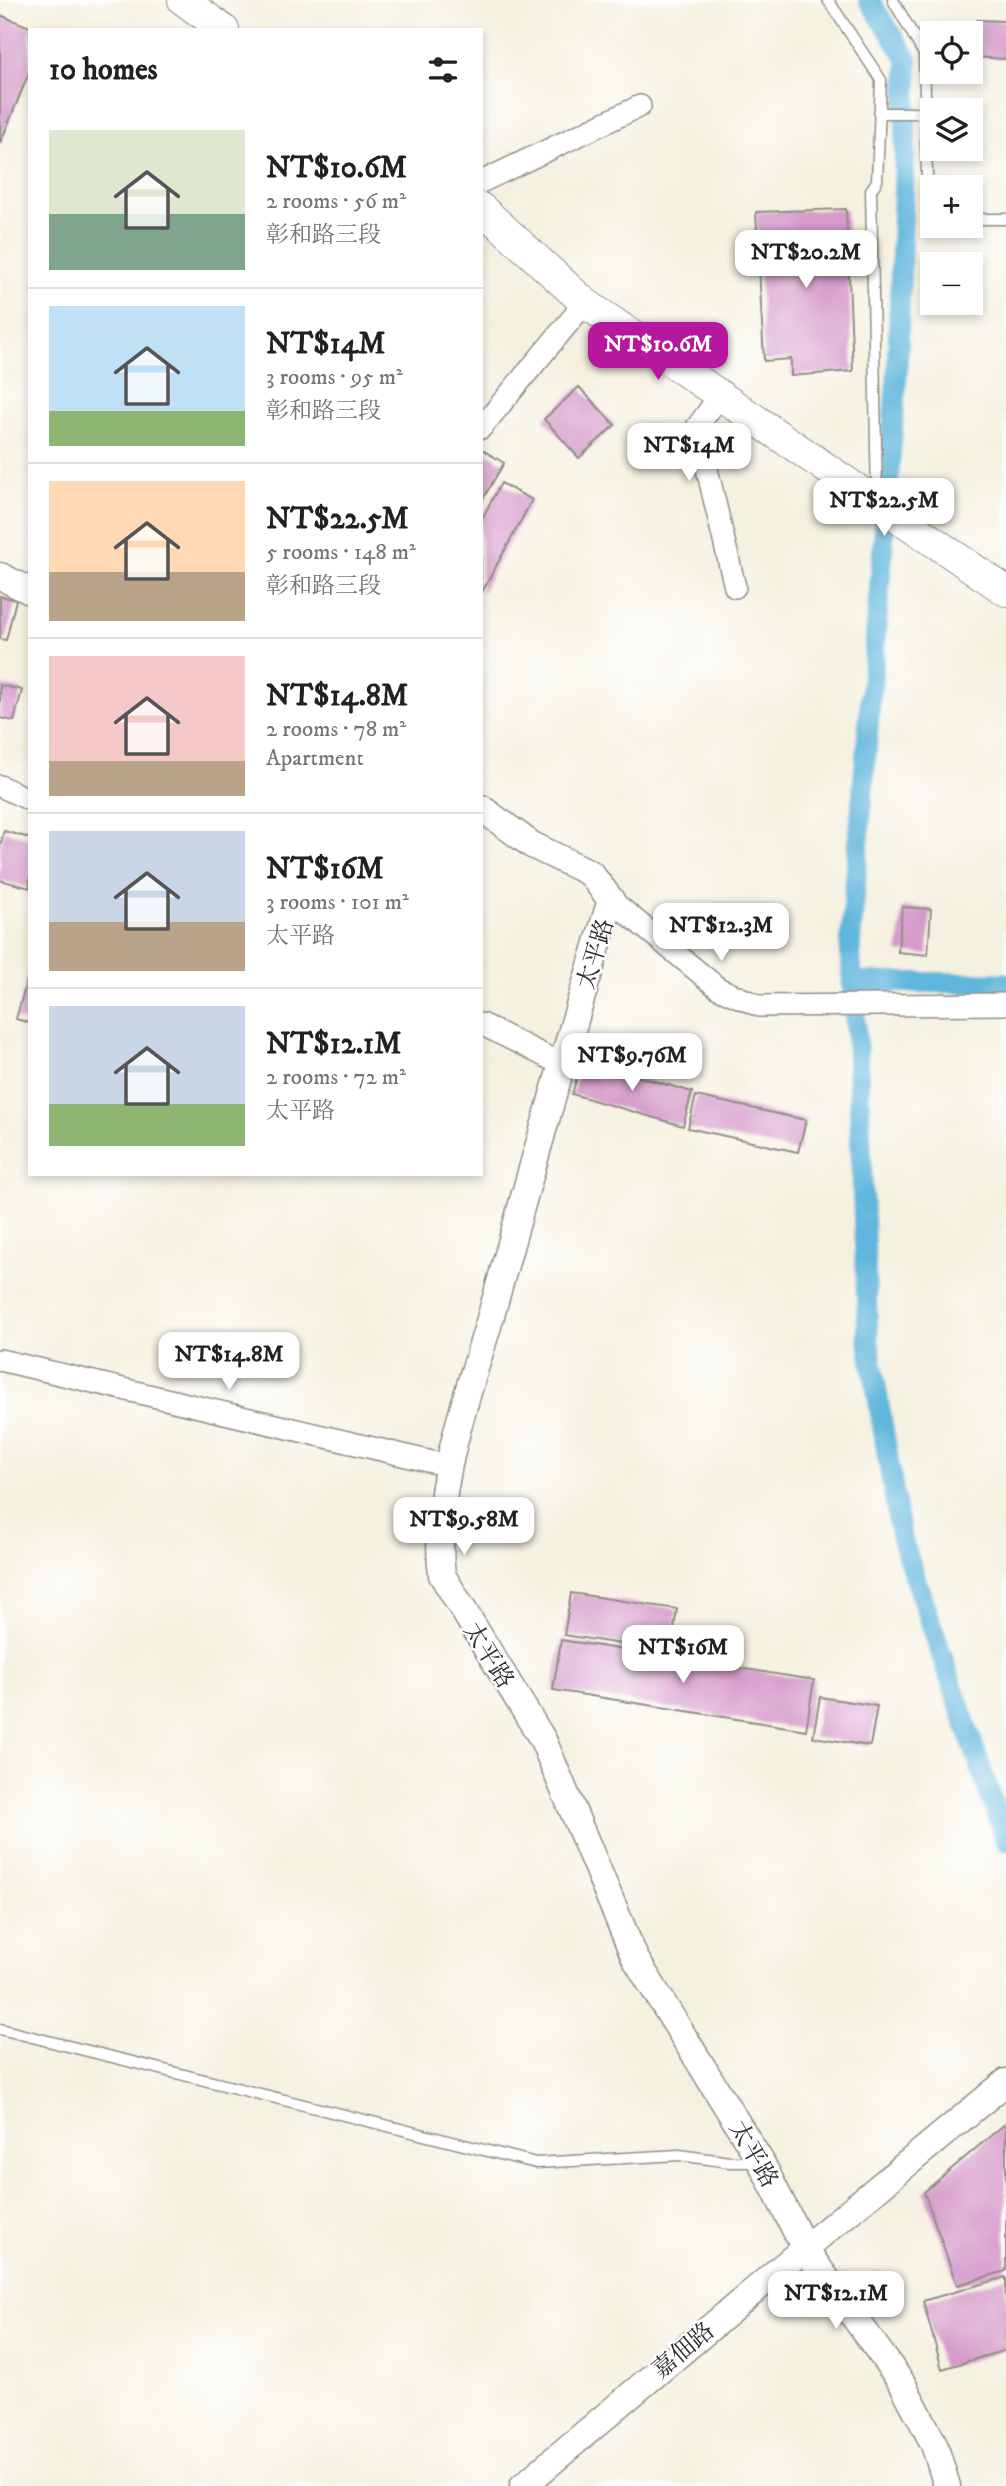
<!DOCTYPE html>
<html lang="en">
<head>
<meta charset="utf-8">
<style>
	:root { --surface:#fff; --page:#f6f6f6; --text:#202124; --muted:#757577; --line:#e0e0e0; --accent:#b5179e }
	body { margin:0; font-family:"IM FELL DW Pica","Noto Serif TC",serif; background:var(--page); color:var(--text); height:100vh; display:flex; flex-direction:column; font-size:26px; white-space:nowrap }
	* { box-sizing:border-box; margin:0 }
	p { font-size:23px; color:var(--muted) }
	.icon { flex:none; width:38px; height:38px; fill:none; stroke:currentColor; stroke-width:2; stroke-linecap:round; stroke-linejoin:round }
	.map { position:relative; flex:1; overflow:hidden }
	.panel { position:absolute; left:28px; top:28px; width:455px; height:1148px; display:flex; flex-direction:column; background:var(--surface); border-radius:0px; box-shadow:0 4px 10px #0003 }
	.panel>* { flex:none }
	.fabs { position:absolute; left:920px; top:21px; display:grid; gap:14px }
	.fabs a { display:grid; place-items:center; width:63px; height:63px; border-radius:0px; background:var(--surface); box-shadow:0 4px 10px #0003; font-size:35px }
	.price { position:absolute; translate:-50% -60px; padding:0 16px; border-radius:14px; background:#fff; color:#222; font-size:23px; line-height:46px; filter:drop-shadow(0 2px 4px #0008) }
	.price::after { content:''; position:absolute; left:50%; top:42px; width:21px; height:16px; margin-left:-10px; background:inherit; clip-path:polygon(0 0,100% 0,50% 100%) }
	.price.current { background:var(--accent); color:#fff }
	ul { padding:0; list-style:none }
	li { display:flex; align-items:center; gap:21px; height:175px; padding:0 21px }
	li+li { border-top:2px solid var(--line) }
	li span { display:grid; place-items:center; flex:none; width:196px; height:140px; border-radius:0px; color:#555 }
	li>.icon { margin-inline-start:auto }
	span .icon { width:84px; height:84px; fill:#fffc; stroke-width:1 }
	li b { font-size:30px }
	h2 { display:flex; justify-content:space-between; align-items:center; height:84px; padding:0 21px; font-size:30px }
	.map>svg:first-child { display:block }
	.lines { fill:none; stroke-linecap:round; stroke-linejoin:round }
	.canal { stroke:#5fb5dc; stroke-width:21 }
	.building { fill:#d69bca }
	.service-casing { stroke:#908e86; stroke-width:13 }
	.minor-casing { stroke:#908e86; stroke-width:24 }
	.tertiary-casing { stroke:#908e86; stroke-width:29 }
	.secondary-casing { stroke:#908e86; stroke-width:32 }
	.service { stroke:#fff; stroke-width:10 }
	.minor { stroke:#fff; stroke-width:21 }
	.tertiary { stroke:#fff; stroke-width:26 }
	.secondary { stroke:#fff; stroke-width:30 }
	.labels { text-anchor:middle; stroke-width:5; stroke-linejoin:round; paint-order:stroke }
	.street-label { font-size:24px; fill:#2b2b2b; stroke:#fff }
</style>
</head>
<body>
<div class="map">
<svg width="1006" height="2486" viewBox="0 0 1006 2486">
	<rect width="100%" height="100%" fill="#fff"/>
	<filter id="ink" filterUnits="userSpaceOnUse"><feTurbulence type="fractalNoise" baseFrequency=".0143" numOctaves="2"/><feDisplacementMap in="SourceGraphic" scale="14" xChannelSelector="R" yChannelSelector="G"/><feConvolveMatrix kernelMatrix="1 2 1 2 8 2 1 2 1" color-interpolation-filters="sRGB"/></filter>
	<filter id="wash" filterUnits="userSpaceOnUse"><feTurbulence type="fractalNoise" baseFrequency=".00686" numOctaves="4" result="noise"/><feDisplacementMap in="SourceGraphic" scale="28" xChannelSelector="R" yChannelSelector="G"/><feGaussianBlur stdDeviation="1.57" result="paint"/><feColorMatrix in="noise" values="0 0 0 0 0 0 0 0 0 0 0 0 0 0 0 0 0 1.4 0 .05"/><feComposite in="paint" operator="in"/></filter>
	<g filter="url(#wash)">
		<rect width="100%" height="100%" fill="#f5f1e0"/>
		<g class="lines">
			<g class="canal">
				<path d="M 869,0 L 908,60 L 897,375 L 850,947 L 857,1043 L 868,1338 L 901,1537 L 1006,1841"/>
				<path d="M 852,982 L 1006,983"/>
			</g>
		</g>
		<g id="blocks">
			<g class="building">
				<path d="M 0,15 L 37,30 L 30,30 L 30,70 L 0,144 Z"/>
				<path d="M 977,20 L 1006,21 L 1006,59 L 976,57 Z"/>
				<path d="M 846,209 L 853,371 L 791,376 L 791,359 L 764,361 L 756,212 Z"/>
				<path d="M 579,387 L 615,425 L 579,458 L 544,419 Z"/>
				<path d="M 481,449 L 504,463 L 481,502 Z"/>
				<path d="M 501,483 L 532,500 L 481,594 L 481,520 Z"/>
				<path d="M 0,596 L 16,600 L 6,640 L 0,639 Z"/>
				<path d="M 0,685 L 22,690 L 14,721 L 0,718 Z"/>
				<path d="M 4,831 L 30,838 L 30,888 L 0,880 L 0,846 Z"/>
				<path d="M 902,907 L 931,909 L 928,955 L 898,952 Z"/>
				<path d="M 29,973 L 30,973 L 30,1023 L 16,1019 Z"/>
				<path d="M 582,1060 L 692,1092 L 683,1126 L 572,1094 Z"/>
				<path d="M 696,1096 L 806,1120 L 798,1152 L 688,1128 Z"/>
				<path d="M 571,1593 L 677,1609 L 670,1652 L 564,1635 Z"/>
				<path d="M 561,1640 L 814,1680 L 806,1730 L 553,1690 Z"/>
				<path d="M 820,1697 L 877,1706 L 870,1746 L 813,1737 Z"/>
				<path d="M 1006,2123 L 1006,2271 L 957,2285 L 924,2192 Z"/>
				<path d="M 1006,2277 L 1006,2350 L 942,2369 L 923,2301 Z"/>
			</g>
		</g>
	</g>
	<g filter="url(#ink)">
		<use href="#blocks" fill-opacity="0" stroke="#908e86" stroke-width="2"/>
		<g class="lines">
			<g class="service-casing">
				<g id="service">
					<path d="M 828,0 L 881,80 L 877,181 L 871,190 L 877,498"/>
					<path d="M 893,0 L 924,54 L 928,219 L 933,219"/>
					<path d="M 879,113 L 926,113"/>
					<path d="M 971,219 L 1006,219"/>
					<path d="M 0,2029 L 536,2163 L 679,2155 L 730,2162 L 757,2162"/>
				</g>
			</g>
			<g class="minor-casing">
				<g id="minor">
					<path d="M 481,182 L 640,106"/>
					<path d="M 721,394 L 697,427 L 735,587"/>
					<path d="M 481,428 L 585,303"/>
					<path d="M 0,786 L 30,800"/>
					<path d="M 611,900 L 718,988 L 759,1006 L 1006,1004"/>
					<path d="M 481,1024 L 561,1064"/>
					<path d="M 0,1360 L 449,1466"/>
				</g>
			</g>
			<g class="tertiary-casing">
				<g id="tertiary">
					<path d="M 0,576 L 30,591"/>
					<path d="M 481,808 L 532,845 L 590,873 L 611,900 C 569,1037 530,1174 492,1312 C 469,1393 431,1489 442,1575 L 543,1740 L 635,1958 L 761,2162 L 805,2249 L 902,2383 L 934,2444 L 947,2486"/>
					<path d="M 523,2486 L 781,2268 L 1006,2082"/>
				</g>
			</g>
			<g class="secondary-casing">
				<g id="secondary">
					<path d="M 183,0 L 224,30"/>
					<path d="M 481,208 L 585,303 L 1006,591"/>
				</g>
			</g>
			<use href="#service" class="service"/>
			<use href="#minor" class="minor"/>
			<use href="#tertiary" class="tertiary"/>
			<use href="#secondary" class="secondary"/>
		</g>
	</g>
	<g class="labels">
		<g class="street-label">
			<text transform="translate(595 954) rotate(-73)" y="8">太平路</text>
			<text transform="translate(489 1655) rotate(58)" y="8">太平路</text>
			<text transform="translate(754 2154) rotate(60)" y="8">太平路</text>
			<text transform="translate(683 2350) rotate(-40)" y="8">嘉佃路</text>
		</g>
	</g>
</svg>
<div class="fabs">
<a><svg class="icon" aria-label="locate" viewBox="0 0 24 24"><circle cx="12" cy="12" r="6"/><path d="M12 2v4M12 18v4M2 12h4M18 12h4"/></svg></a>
<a><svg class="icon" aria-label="layers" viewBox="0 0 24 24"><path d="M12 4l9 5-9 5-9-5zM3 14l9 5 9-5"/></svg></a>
<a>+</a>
<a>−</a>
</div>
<b class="price" style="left:806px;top:290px">NT$20.2M</b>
<b class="price current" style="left:658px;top:382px">NT$10.6M</b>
<b class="price" style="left:689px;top:483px">NT$14M</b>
<b class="price" style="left:884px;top:538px">NT$22.5M</b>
<b class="price" style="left:721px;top:963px">NT$12.3M</b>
<b class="price" style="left:632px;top:1093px">NT$9.76M</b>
<b class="price" style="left:229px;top:1392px">NT$14.8M</b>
<b class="price" style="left:464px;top:1557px">NT$9.58M</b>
<b class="price" style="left:683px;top:1685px">NT$16M</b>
<b class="price" style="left:836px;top:2331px">NT$12.1M</b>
<section class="panel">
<h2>10 homes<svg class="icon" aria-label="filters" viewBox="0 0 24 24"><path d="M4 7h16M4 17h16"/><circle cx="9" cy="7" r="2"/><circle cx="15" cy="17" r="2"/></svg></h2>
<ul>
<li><span style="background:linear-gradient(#dfe7d0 60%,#7fa58c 0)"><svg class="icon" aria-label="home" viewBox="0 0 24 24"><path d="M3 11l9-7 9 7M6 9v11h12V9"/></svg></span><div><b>NT$10.6M</b><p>2 rooms · 56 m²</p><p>彰和路三段</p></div></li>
<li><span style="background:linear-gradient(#bfe0f5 75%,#8fb573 0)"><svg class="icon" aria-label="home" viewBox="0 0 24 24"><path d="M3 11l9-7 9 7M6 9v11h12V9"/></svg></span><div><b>NT$14M</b><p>3 rooms · 95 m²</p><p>彰和路三段</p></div></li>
<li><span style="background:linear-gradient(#ffd9b3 65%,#b9a48a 0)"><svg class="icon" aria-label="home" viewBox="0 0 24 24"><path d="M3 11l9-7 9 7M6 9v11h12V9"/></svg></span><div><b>NT$22.5M</b><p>5 rooms · 148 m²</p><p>彰和路三段</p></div></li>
<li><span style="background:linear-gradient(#f6c9c9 75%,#b9a48a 0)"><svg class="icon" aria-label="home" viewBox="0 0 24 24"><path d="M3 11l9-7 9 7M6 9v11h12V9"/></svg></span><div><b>NT$14.8M</b><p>2 rooms · 78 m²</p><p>Apartment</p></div></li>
<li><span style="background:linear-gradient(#c9d6e8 65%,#b9a48a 0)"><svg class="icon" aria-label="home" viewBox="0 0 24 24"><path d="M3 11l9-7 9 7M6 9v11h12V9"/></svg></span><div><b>NT$16M</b><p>3 rooms · 101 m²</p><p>太平路</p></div></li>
<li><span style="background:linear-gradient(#c9d6e8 70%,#8fb573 0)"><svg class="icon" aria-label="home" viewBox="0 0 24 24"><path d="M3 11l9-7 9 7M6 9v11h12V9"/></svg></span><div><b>NT$12.1M</b><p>2 rooms · 72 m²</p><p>太平路</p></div></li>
</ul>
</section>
</div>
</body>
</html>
